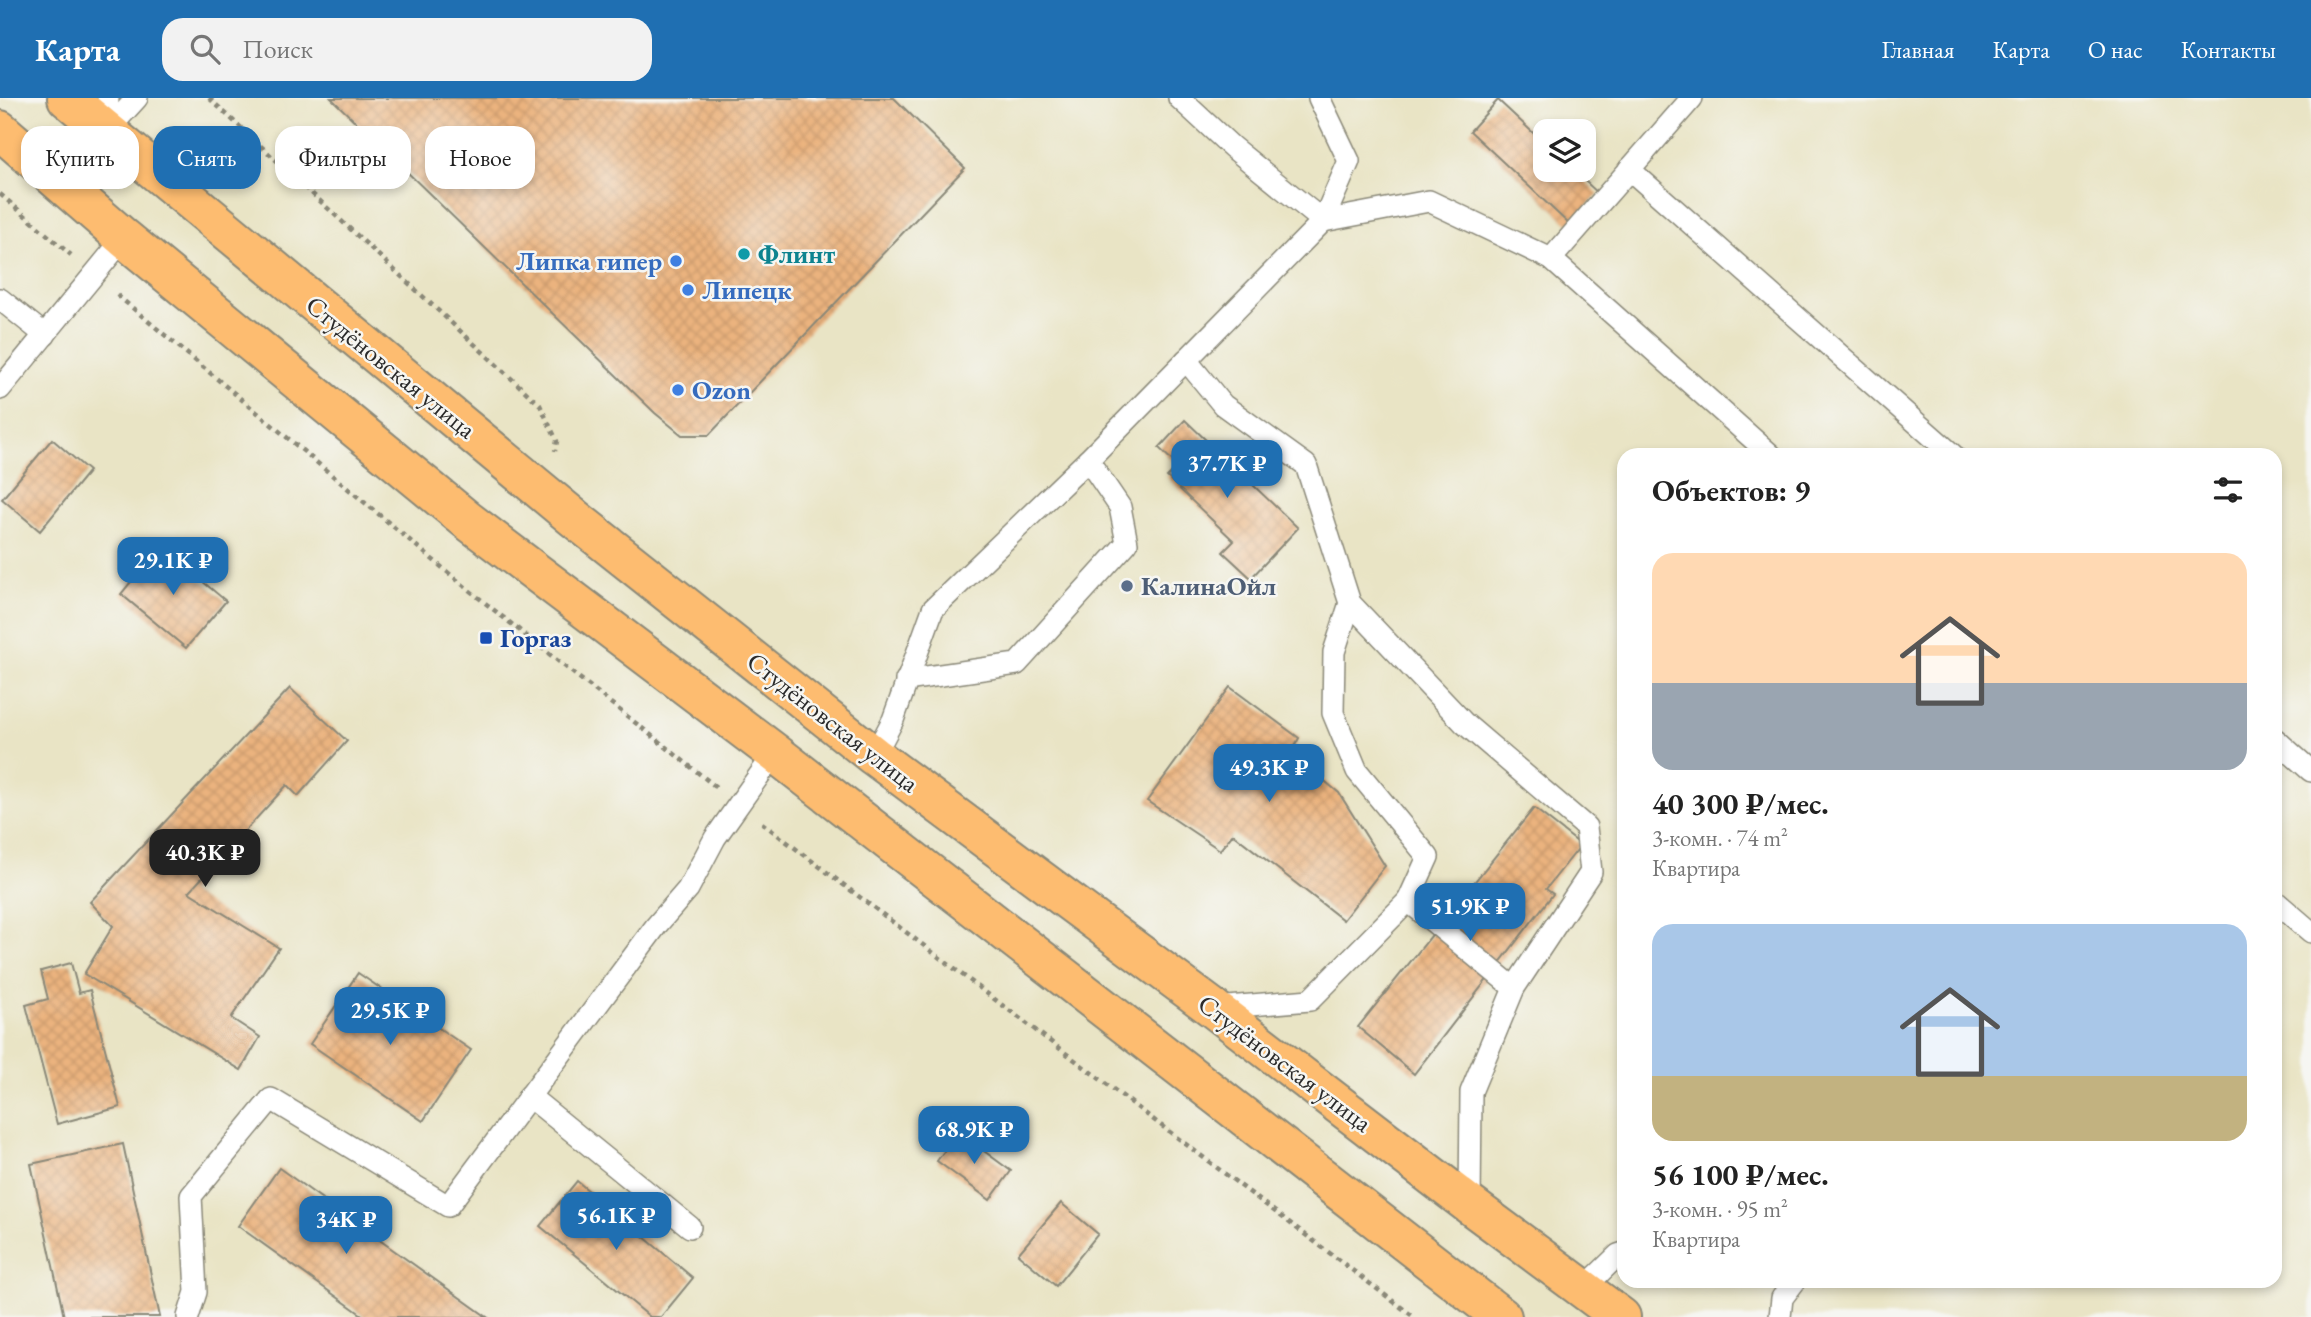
<!DOCTYPE html>
<html lang="ru">
<head>
<meta charset="utf-8">
<style>
	:root { --surface:#fff; --page:#f2f2f2; --text:#222; --muted:#767676; --accent:#1f6fb2 }
	body { margin:0; font-family:"EB Garamond",serif; background:var(--page); color:var(--text); height:100vh; display:flex; flex-direction:column; font-size:26px; white-space:nowrap }
	* { box-sizing:border-box; margin:0 }
	p { font-size:23px; color:var(--muted) }
	.icon { flex:none; width:38px; height:38px; fill:none; stroke:currentColor; stroke-width:2; stroke-linecap:round; stroke-linejoin:round }
	.map { position:relative; flex:1; overflow:hidden }
	.details { position:absolute; left:1617px; top:350px; width:665px; height:840px; display:flex; flex-direction:column; background:var(--surface); border-radius:21px; box-shadow:0 4px 10px #0003 }
	.details>* { flex:none }
	.banner { position:absolute; left:21px; top:28px; width:665px; height:63px; display:flex; gap:14px }
	.fabs { position:absolute; left:1533px; top:21px; display:grid; gap:14px }
	.fabs a { display:grid; place-items:center; width:63px; height:63px; border-radius:14px; background:var(--surface); box-shadow:0 4px 10px #0003; font-size:35px }
	.price { position:absolute; translate:-50% -60px; padding:0 16px; border-radius:14px; background:var(--accent); color:#fff; font-size:23px; line-height:46px; filter:drop-shadow(0 2px 4px #0008) }
	.price::after { content:''; position:absolute; left:50%; top:42px; width:21px; height:16px; margin-left:-10px; background:inherit; clip-path:polygon(0 0,100% 0,50% 100%) }
	.price.selected { background:#222; color:#fff }
	ul { padding:0; list-style:none }
	li { display:grid; align-content:center; gap:14px; height:371px; padding:0 35px }
	li span { display:grid; place-items:center; height:217px; border-radius:21px; color:#555 }
	li>.icon { margin-inline-start:auto }
	span .icon { width:126px; height:126px; fill:#fffc; stroke-width:1 }
	li b { font-size:30px }
	h2 { display:flex; justify-content:space-between; align-items:center; height:84px; padding:0 35px; font-size:30px }
	.tag { padding:0 24px; border-radius:21px; background:var(--surface); box-shadow:0 4px 10px #0003; font-size:24px; line-height:63px }
	.tag.selected { background:var(--accent); color:#fff }
	header { display:flex; align-items:center; gap:42px; box-sizing:border-box; height:98px; padding:0 35px; background:var(--accent); color:#fff }
	header strong { font-size:33px }
	nav { display:flex; gap:38px; margin-inline-start:auto; font-size:24px }
	.search { width:490px; height:63px; background:var(--page); display:flex; align-items:center; gap:18px; box-sizing:border-box; padding:0 24px; border-radius:21px; color:var(--muted); font-size:26px }
	.map>svg:first-child { display:block }
	.building { fill:url(#building-cross-hatch) }
	.lines { fill:none; stroke-linecap:round; stroke-linejoin:round }
	.lane-casing { stroke:#8a8878; stroke-width:24 }
	.street-casing { stroke:#8a8878; stroke-width:42 }
	.primary-casing { stroke:#8a8878; stroke-width:42 }
	.path { stroke:#8a8878; stroke-width:4.5; stroke-dasharray:5 5; stroke-linecap:butt }
	.lane { stroke:#fff; stroke-width:21 }
	.street { stroke:#fff; stroke-width:38 }
	.primary { stroke:#fdbc6f; stroke-width:38 }
	.culture-dot { fill:#0f9aa8; stroke:#f6f6f2; stroke-width:2.5 }
	.shop-dot { fill:#3f7fe0; stroke:#f6f6f2; stroke-width:2.5 }
	.service-dot { fill:#5c6f8a; stroke:#f6f6f2; stroke-width:2.5 }
	.transit-dot { fill:#1a4fb4; stroke:#f6f6f2; stroke-width:2.5 }
	.labels { text-anchor:middle; stroke-width:5; stroke-linejoin:round; paint-order:stroke }
	.culture-label { font-size:26px; font-weight:bold; fill:#0d838f; stroke:#f6f6f2; text-anchor:start }
	.shop-label { font-size:26px; font-weight:bold; fill:#366cbe; stroke:#f6f6f2; text-anchor:start }
	.street-label { font-size:26px; fill:#2b2b2b; stroke:#f6f6f2 }
	.service-label { font-size:26px; font-weight:bold; fill:#4e5e75; stroke:#f6f6f2; text-anchor:start }
	.transit-label { font-size:26px; font-weight:bold; fill:#164399; stroke:#f6f6f2; text-anchor:start }
</style>
</head>
<body>
<header>
<strong>Карта</strong>
<div class="search"><svg class="icon" aria-label="search" viewBox="0 0 24 24"><circle cx="10" cy="10" r="6"/><path d="M15 15l6 6"/></svg>Поиск</div>
<nav><a>Главная</a><a>Карта</a><a>О нас</a><a>Контакты</a></nav>
</header>
<div class="map">
<svg width="2311" height="1219" viewBox="0 0 2311 1219">
	<defs>
		<pattern id="building-cross-hatch" width="8" height="8" patternUnits="userSpaceOnUse" patternTransform="scale(1.75)"><rect width="8" height="8" fill="#ebb37e"/><path d="M0 0l8 8M0 8l8-8" fill="none" stroke="#ca9a6d"/></pattern>
	</defs>
	<rect width="100%" height="100%" fill="#f6f6f2"/>
	<filter id="ink" filterUnits="userSpaceOnUse"><feTurbulence type="fractalNoise" baseFrequency=".0143" numOctaves="2"/><feDisplacementMap in="SourceGraphic" scale="14" xChannelSelector="R" yChannelSelector="G"/><feConvolveMatrix kernelMatrix="1 2 1 2 8 2 1 2 1" color-interpolation-filters="sRGB"/></filter>
	<filter id="wash" filterUnits="userSpaceOnUse"><feTurbulence type="fractalNoise" baseFrequency=".00686" numOctaves="4" result="noise"/><feDisplacementMap in="SourceGraphic" scale="28" xChannelSelector="R" yChannelSelector="G"/><feGaussianBlur stdDeviation="1.57" result="paint"/><feColorMatrix in="noise" values="0 0 0 0 0 0 0 0 0 0 0 0 0 0 0 0 0 1.4 0 .05"/><feComposite in="paint" operator="in"/></filter>
	<g filter="url(#wash)">
		<rect width="100%" height="100%" fill="#e9e4c5"/>
		<g id="blocks">
			<g class="building">
				<path d="M 331,0 L 894,0 L 965,70 L 709,337 L 682,337 L 655,315 Z"/>
				<path d="M 1498,2 L 1545,46 L 1545,72 L 1573,72 L 1599,96 L 1570,127 L 1470,33 Z"/>
				<path d="M 1185,322 L 1298,430 L 1251,480 L 1223,454 L 1234,443 L 1167,379 L 1178,368 L 1159,350 Z"/>
				<path d="M 52,341 L 89,373 L 40,433 L 2,401 Z"/>
				<path d="M 160,448 L 226,503 L 186,550 L 121,496 Z"/>
				<path d="M 1230,589 L 1299,640 L 1291,655 L 1339,695 L 1385,768 L 1343,822 L 1233,736 L 1220,752 L 1147,703 Z"/>
				<path d="M 290,590 L 347,643 L 298,698 L 287,687 L 189,794 L 279,850 L 231,920 L 260,939 L 241,972 L 84,876 L 113,828 L 90,804 Z"/>
				<path d="M 1534,710 L 1581,747 L 1546,791 L 1553,796 L 1414,976 L 1358,929 Z"/>
				<path d="M 71,865 L 79,895 L 90,892 L 120,1009 L 57,1026 L 26,907 L 48,901 L 41,873 Z"/>
				<path d="M 358,875 L 471,952 L 423,1023 L 310,946 Z"/>
				<path d="M 958,1034 L 1011,1073 L 990,1102 L 937,1063 Z"/>
				<path d="M 123,1046 L 160,1219 L 64,1219 L 31,1066 Z"/>
				<path d="M 279,1070 L 487,1219 L 365,1219 L 238,1128 Z"/>
				<path d="M 577,1083 L 693,1180 L 661,1219 L 650,1219 L 540,1128 Z"/>
				<path d="M 1061,1105 L 1098,1136 L 1056,1188 L 1018,1156 Z"/>
			</g>
		</g>
	</g>
	<g filter="url(#ink)">
		<use href="#blocks" fill-opacity="0" stroke="#8a8878" stroke-width="2"/>
		<g class="lines">
			<g class="lane-casing">
				<g id="lane">
					<path d="M 1319,0 L 1349,63 L 1323,123"/>
					<path d="M 106,34 L 137,0"/>
					<path d="M 106,34 L 108,0"/>
					<path d="M 1629,71 L 1953,357"/>
					<path d="M 1323,123 L 1429,103 L 1551,161 L 1771,357"/>
					<path d="M 1551,161 L 1692,0"/>
					<path d="M 0,201 L 45,237"/>
					<path d="M 1186,262 L 1223,307 L 1306,367 L 1350,505 L 1464,625 L 1586,729 L 1591,774 L 1514,890"/>
					<path d="M 0,291 L 124,140"/>
					<path d="M 1350,505 L 1334,554 L 1333,615 L 1357,673 L 1428,759 L 1408,803"/>
					<path d="M 906,582 L 1017,566 L 1127,445 L 1120,409 L 1088,362"/>
					<path d="M 2275,641 L 2311,673"/>
					<path d="M 874,658 L 893,622 L 933,511 L 1088,362 L 1323,123 L 1232,49 L 1179,0"/>
					<path d="M 2275,803 L 2311,834"/>
					<path d="M 1216,910 L 1310,902 L 1408,803 L 1514,890 L 1471,994 L 1470,1107"/>
					<path d="M 529,998 L 690,1129"/>
					<path d="M 1584,1190 L 1618,1157 L 1624,1155"/>
					<path d="M 188,1219 L 196,1194 L 191,1098 L 271,1001 L 448,1108 L 656,828 L 688,791 L 715,740 L 775,655"/>
					<path d="M 1780,1219 L 1782,1200 L 1795,1183"/>
				</g>
			</g>
			<g class="street-casing">
				<path id="street" d="M 54,78 L 82,59 L 106,34"/>
			</g>
			<g class="primary-casing">
				<g id="primary">
					<path d="M 67,0 L 574,420 L 874,658 L 1214,911 L 1470,1107 L 1621,1219"/>
					<path d="M 0,32 L 124,140 L 467,422 L 775,655 L 1502,1219"/>
				</g>
			</g>
			<g class="path">
				<path d="M 209,0 L 540,307 L 557,343 L 555,353"/>
				<path d="M 0,96 L 71,157"/>
				<path d="M 117,197 L 469,492 L 716,689"/>
				<path d="M 762,725 L 1414,1219"/>
			</g>
			<use href="#lane" class="lane"/>
			<use href="#street" class="street"/>
			<use href="#primary" class="primary"/>
		</g>
	</g>
	<circle class="culture-dot" cx="744" cy="156" r="7"/>
	<g class="shop-dot">
		<circle cx="676" cy="163" r="7"/>
		<circle cx="688" cy="192" r="7"/>
		<circle cx="678" cy="292" r="7"/>
	</g>
	<circle class="service-dot" cx="1127" cy="488" r="7"/>
	<rect class="transit-dot" x="479" y="533" width="14" height="14" rx="3.5"/>
	<g class="labels">
		<g class="culture-label">
			<text x="758" y="165">Флинт</text>
		</g>
		<g class="shop-label">
			<text x="662" y="172" text-anchor="end">Липка гипер</text>
			<text x="702" y="201">Липецк</text>
			<text x="692" y="301">Ozon</text>
		</g>
		<g class="street-label">
			<text transform="translate(391 269) rotate(39)" y="9">Студёновская улица</text>
			<text transform="translate(833 624) rotate(38)" y="9">Студёновская улица</text>
			<text transform="translate(1285 965) rotate(37)" y="9">Студёновская улица</text>
		</g>
		<g class="service-label">
			<text x="1141" y="497">КалинаОйл</text>
		</g>
		<g class="transit-label">
			<text x="500" y="549">Горгаз</text>
		</g>
	</g>
</svg>
<div class="fabs">
<a><svg class="icon" aria-label="layers" viewBox="0 0 24 24"><path d="M12 4l9 5-9 5-9-5zM3 14l9 5 9-5"/></svg></a>
</div>
<b class="price" style="left:1227px;top:402px">37.7K ₽</b>
<b class="price" style="left:173px;top:499px">29.1K ₽</b>
<b class="price" style="left:1269px;top:706px">49.3K ₽</b>
<b class="price selected" style="left:205px;top:791px">40.3K ₽</b>
<b class="price" style="left:1470px;top:845px">51.9K ₽</b>
<b class="price" style="left:390px;top:949px">29.5K ₽</b>
<b class="price" style="left:974px;top:1068px">68.9K ₽</b>
<b class="price" style="left:616px;top:1154px">56.1K ₽</b>
<b class="price" style="left:346px;top:1158px">34K ₽</b>
<div class="banner">
<a class="tag">Купить</a>
<a class="tag selected">Снять</a>
<a class="tag">Фильтры</a>
<a class="tag">Новое</a>
</div>
<section class="details">
<h2>Объектов: 9<svg class="icon" aria-label="filters" viewBox="0 0 24 24"><path d="M4 7h16M4 17h16"/><circle cx="9" cy="7" r="2"/><circle cx="15" cy="17" r="2"/></svg></h2>
<ul>
<li><span style="background:linear-gradient(#ffd9b3 60%,#9aa5b1 0)"><svg class="icon" aria-label="home" viewBox="0 0 24 24"><path d="M3 11l9-7 9 7M6 9v11h12V9"/></svg></span><div><b>40 300 ₽/мес.</b><p>3-комн. · 74 m²</p><p>Квартира</p></div></li>
<li><span style="background:linear-gradient(#a9c7e8 70%,#c2b280 0)"><svg class="icon" aria-label="home" viewBox="0 0 24 24"><path d="M3 11l9-7 9 7M6 9v11h12V9"/></svg></span><div><b>56 100 ₽/мес.</b><p>3-комн. · 95 m²</p><p>Квартира</p></div></li>
</ul>
</section>
</div>
</body>
</html>
